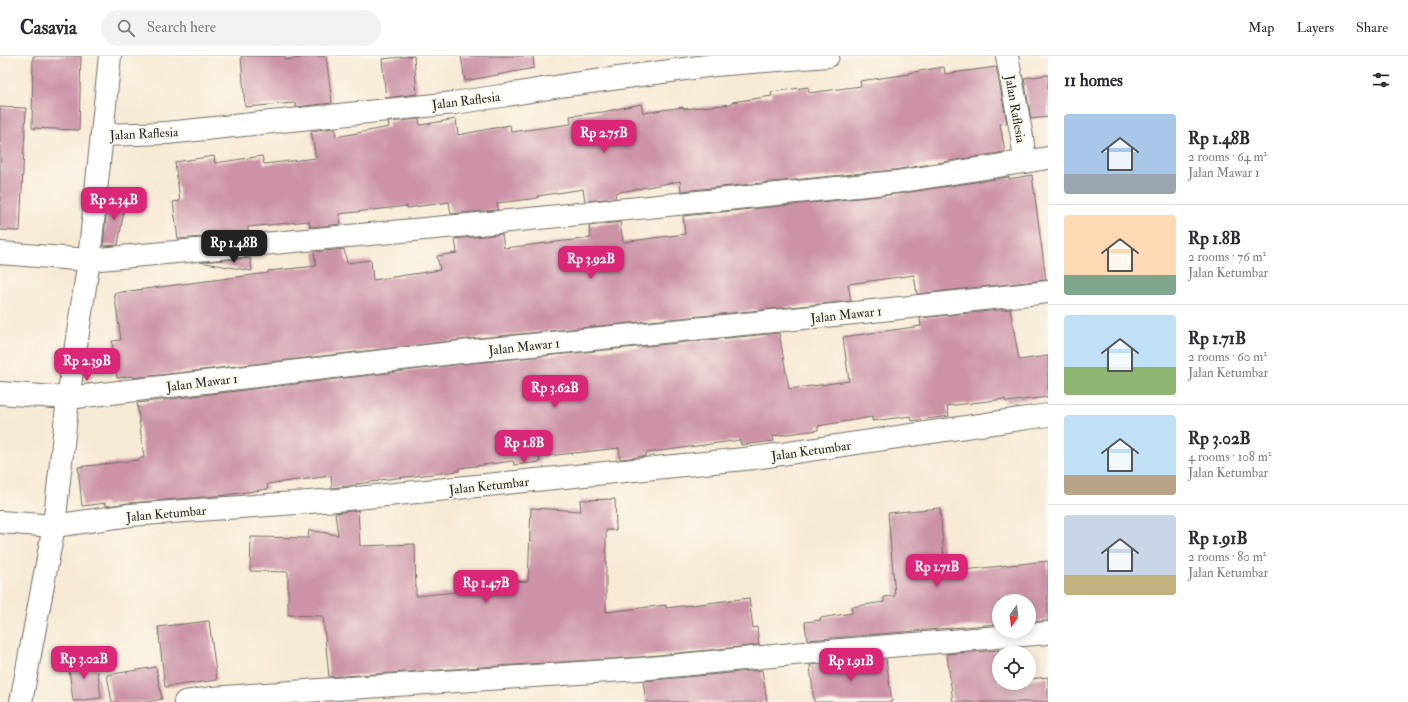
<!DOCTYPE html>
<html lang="en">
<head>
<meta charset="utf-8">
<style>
	:root { --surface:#fff; --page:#f2f2f3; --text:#2b2b33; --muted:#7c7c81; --line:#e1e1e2; --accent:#db2777 }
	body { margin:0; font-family:"IM FELL Double Pica",serif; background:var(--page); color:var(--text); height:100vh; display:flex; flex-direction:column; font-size:15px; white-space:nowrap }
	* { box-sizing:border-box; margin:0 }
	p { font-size:13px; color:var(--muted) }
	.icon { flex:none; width:22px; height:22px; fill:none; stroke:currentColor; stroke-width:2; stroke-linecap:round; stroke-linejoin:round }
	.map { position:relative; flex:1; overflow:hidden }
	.drawer { display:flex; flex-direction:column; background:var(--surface); width:360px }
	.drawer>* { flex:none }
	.needle { width:26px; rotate:194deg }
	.buttons { position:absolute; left:992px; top:538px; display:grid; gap:8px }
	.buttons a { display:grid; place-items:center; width:44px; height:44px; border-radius:50%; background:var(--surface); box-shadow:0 2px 10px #0003; font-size:20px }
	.price { position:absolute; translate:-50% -34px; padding:0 9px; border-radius:8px; background:var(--accent); color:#fff; font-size:13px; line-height:26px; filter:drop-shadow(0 1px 2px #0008) }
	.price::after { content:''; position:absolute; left:50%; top:24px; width:12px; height:9px; margin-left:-6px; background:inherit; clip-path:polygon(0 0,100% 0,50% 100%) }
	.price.selected { background:#222; color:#fff }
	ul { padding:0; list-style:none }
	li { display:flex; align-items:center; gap:12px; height:100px; padding:0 16px }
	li+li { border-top:1px solid var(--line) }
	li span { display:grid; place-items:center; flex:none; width:112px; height:80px; border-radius:4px; color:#555 }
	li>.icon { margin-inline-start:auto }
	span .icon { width:48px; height:48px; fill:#fffc; stroke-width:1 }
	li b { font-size:17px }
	h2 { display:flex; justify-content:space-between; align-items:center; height:48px; padding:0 16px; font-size:17px }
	header { display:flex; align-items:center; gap:24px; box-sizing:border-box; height:56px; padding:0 20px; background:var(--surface); border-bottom:1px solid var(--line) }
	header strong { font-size:19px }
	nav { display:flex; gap:22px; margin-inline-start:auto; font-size:14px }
	.search { width:280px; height:36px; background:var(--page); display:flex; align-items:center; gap:10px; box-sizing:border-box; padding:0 14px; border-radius:22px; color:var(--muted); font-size:15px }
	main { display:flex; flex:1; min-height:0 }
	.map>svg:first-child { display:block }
	.building { fill:#cc93a7 }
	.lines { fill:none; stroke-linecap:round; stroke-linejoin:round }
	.minor-casing { stroke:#726e66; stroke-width:24 }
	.minor { stroke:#fff; stroke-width:22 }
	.labels { text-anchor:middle; stroke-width:4; stroke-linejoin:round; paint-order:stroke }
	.street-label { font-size:13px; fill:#2b2b2b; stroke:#fbf7ec }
</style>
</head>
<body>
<header>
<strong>Casavia</strong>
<div class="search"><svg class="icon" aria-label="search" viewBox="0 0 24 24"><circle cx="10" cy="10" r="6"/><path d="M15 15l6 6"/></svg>Search here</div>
<nav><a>Map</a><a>Layers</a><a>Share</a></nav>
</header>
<main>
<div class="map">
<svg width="1048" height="646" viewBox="0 0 1048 646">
	<rect width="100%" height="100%" fill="#fbf7ec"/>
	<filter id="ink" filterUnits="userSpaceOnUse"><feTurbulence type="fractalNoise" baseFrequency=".025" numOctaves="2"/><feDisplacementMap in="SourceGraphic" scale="8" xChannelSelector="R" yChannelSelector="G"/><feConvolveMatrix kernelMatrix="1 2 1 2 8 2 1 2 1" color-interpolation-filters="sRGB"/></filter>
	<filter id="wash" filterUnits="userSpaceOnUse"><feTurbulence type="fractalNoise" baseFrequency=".012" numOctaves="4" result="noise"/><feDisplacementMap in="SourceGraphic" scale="16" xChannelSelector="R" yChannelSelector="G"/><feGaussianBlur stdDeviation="0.9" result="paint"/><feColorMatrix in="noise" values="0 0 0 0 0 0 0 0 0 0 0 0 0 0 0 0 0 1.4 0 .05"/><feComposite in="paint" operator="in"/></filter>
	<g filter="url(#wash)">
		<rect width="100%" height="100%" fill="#f7ead5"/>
		<g id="blocks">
			<g class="building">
				<path d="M 33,0 L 81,0 L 79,74 L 32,72 Z"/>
				<path d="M 241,0 L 285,0 L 285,4 L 314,0 L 326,0 L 332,47 L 296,51 L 295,47 L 245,51 Z"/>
				<path d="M 414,0 L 417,38 L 386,42 L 382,3 Z"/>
				<path d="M 461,0 L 533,0 L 534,12 L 465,25 Z"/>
				<path d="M 944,11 L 945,18 L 996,11 L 1007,67 L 1000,68 L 1005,96 L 894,114 L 681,135 L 680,125 L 615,137 L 616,142 L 585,145 L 583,133 L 538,140 L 538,142 L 497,147 L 498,154 L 451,158 L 449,146 L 407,152 L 407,150 L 339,158 L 341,168 L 310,171 L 309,165 L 248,171 L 248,177 L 178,183 L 173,146 L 180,145 L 175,106 L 214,100 L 215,107 L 262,100 L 264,108 L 316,102 L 311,75 L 335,72 L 336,81 L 389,71 L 388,66 L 419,63 L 420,69 L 456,63 L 458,79 L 510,69 L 511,76 L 571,68 L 570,60 L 603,56 L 641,48 L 643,57 L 683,51 L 684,53 L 732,48 L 732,46 L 772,40 L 771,36 L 808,31 L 809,37 L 861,30 L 860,25 L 909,18 L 908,17 Z"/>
				<path d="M 1048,19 L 1048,61 L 1031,63 L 1024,22 Z"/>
				<path d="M 0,51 L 26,52 L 20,175 L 0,174 Z"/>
				<path d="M 1032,119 L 1046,224 L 917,238 L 914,219 L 848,228 L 851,245 L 460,284 L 134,322 L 133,320 L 117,322 L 112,285 L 121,284 L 114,237 L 268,217 L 268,215 L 316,210 L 314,196 L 344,193 L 347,207 L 371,204 L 373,224 L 440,214 L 437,200 L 457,197 L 455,183 L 502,178 L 504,192 L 591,182 L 589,170 L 620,166 L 623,186 L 685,178 L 683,160 L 897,138 L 1009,121 L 1009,123 Z"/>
				<path d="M 108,140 L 126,143 L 118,189 L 103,190 Z"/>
				<path d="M 250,202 L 252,215 L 200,206 Z"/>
				<path d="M 1010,253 L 1019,304 L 1048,300 L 1048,341 L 1006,346 L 1005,343 L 947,350 L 949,360 L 912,365 L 911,360 L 872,365 L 872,361 L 818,370 L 818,374 L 773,380 L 774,385 L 741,389 L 740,384 L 646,397 L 646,400 L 620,403 L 619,392 L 539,401 L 540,406 L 514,409 L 513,405 L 459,412 L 459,415 L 379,424 L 379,425 L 356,428 L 356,429 L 332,432 L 331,420 L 267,428 L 268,433 L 226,439 L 129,447 L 106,450 L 106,447 L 82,450 L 78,411 L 139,404 L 139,402 L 144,402 L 137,347 L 462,308 L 779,277 L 789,333 L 849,325 L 843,281 L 921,270 L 920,262 Z"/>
				<path d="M 615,443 L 616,474 L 606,474 L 606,556 L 666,549 L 666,552 L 749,542 L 753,572 L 757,571 L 759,589 L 639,601 L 329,621 L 323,560 L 288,559 L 288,516 L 250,515 L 251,481 L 308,482 L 309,474 L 338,479 L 335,457 L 358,454 L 360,490 L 415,488 L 416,540 L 514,530 L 513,526 L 528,525 L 531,452 L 581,455 L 580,444 Z"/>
				<path d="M 940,452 L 945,516 L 1048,505 L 1048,565 L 1029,566 L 1029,545 L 999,545 L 999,568 L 807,584 L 805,566 L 821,564 L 820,562 L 852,557 L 851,551 L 884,546 L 884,541 L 895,540 L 888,457 Z"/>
				<path d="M 209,565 L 217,624 L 165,631 L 158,571 Z"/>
				<path d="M 999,594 L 999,627 L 1029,627 L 1029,623 L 1048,621 L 1048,646 L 953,646 L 947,598 Z"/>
				<path d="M 96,602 L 101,642 L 73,645 L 68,605 Z"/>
				<path d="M 886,603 L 892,646 L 814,646 L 810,609 Z"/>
				<path d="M 156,611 L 162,643 L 148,646 L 112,646 L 107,619 Z"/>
				<path d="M 762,614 L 767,646 L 646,646 L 643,625 Z"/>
			</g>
		</g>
	</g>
	<g filter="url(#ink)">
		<use href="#blocks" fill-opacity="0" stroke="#726e66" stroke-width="1"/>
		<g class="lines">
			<g class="minor-casing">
				<g id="minor">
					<path d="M 1007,0 L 1022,81 L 1025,106"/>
					<path d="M 103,79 L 167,77 L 454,47 L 501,40 L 567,29 L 714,9 L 828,0"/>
					<path d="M 0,197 L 89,204 L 489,167 L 896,126 L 1048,102"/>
					<path d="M 0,337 L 68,342 L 461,296 L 854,257 L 1048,236"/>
					<path d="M 0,466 L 54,470 L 130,459 L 337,444 L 754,402 L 1048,359"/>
					<path d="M 21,646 L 54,470 L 68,342 L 89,204 L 110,0"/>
					<path d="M 185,646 L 213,642 L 319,634 L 640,613 L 793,598 L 1048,577"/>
				</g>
			</g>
			<use href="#minor" class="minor"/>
		</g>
	</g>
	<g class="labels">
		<g class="street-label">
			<text transform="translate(466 44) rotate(-7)" y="5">Jalan Raflesia</text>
			<text transform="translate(1016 53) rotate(80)" y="5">Jalan Raflesia</text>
			<text transform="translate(144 77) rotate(-3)" y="5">Jalan Raflesia</text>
			<text transform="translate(846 258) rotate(-6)" y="5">Jalan Mawar 1</text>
			<text transform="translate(524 290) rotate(-6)" y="5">Jalan Mawar 1</text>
			<text transform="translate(202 326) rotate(-7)" y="5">Jalan Mawar 1</text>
			<text transform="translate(811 394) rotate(-8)" y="5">Jalan Ketumbar</text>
			<text transform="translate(489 429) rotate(-6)" y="5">Jalan Ketumbar</text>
			<text transform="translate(166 457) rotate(-5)" y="5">Jalan Ketumbar</text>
		</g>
	</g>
</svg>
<div class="buttons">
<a><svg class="needle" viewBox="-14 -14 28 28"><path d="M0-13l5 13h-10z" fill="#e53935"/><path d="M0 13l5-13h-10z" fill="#7c7c81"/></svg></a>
<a><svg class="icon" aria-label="locate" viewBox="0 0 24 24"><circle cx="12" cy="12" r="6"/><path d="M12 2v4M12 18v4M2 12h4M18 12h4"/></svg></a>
</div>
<b class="price" style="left:604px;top:98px">Rp 2.75B</b>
<b class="price" style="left:114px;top:165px">Rp 2.34B</b>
<b class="price selected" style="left:234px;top:208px">Rp 1.48B</b>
<b class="price" style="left:591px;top:224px">Rp 3.92B</b>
<b class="price" style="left:87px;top:326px">Rp 2.39B</b>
<b class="price" style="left:555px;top:353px">Rp 3.62B</b>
<b class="price" style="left:524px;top:408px">Rp 1.8B</b>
<b class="price" style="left:937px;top:532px">Rp 1.71B</b>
<b class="price" style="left:486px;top:548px">Rp 1.47B</b>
<b class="price" style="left:84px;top:624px">Rp 3.02B</b>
<b class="price" style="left:851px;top:626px">Rp 1.91B</b>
</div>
<section class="drawer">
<h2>11 homes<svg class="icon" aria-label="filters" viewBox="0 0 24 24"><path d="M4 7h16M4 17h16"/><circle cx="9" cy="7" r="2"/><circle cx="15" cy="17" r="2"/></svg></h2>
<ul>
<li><span style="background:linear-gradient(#a9c7e8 75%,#9aa5b1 0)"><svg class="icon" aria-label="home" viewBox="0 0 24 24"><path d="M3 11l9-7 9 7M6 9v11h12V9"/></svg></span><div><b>Rp 1.48B</b><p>2 rooms · 64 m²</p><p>Jalan Mawar 1</p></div></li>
<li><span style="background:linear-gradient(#ffd9b3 75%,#7fa58c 0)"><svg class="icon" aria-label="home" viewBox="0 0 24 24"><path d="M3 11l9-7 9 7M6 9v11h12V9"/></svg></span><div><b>Rp 1.8B</b><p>2 rooms · 76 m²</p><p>Jalan Ketumbar</p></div></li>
<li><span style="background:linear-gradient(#bfe0f5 65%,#8fb573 0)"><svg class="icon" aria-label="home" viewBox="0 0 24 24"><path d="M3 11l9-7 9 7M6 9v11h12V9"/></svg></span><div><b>Rp 1.71B</b><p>2 rooms · 60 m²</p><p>Jalan Ketumbar</p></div></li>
<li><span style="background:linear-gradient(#bfe0f5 75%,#b9a48a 0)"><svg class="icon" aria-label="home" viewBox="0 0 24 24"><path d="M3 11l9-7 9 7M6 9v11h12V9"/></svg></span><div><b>Rp 3.02B</b><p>4 rooms · 108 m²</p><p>Jalan Ketumbar</p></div></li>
<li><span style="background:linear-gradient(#c9d6e8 75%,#c2b280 0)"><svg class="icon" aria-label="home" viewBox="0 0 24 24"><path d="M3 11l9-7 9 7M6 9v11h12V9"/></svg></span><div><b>Rp 1.91B</b><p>2 rooms · 80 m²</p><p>Jalan Ketumbar</p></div></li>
</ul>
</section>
</main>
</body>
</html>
